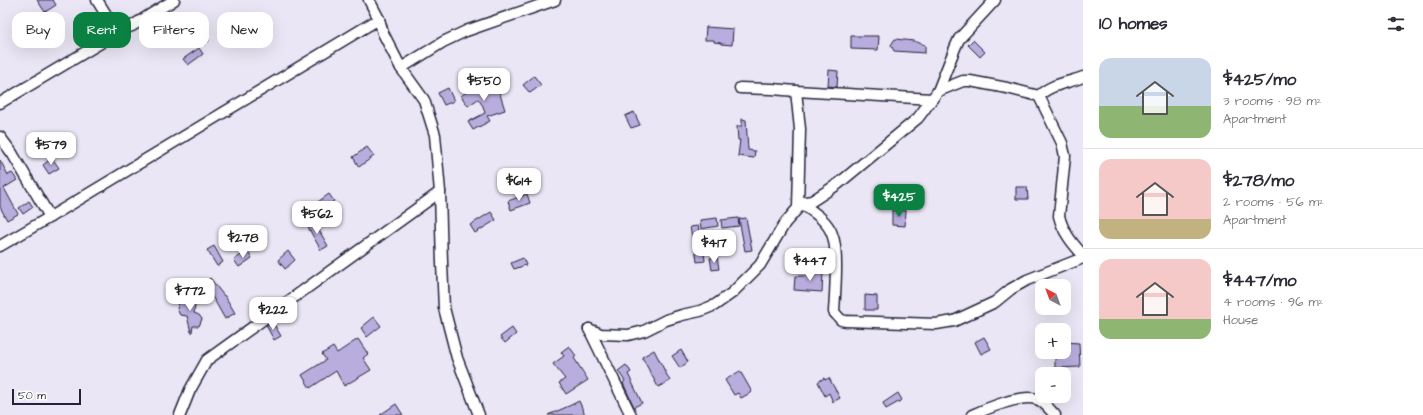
<!DOCTYPE html>
<html lang="en">
<head>
<meta charset="utf-8">
<style>
	:root { --surface:#fff; --page:#f2f2f3; --text:#2b2b33; --muted:#7c7c81; --line:#e1e1e2; --accent:#0b8043 }
	body { margin:0; font-family:"Architects Daughter",sans-serif; background:var(--page); color:var(--text); height:100vh; display:flex; flex-direction:column; font-size:15px; white-space:nowrap }
	* { box-sizing:border-box; margin:0 }
	p { font-size:13px; color:var(--muted) }
	.icon { flex:none; width:22px; height:22px; fill:none; stroke:currentColor; stroke-width:2; stroke-linecap:round; stroke-linejoin:round }
	.map { position:relative; flex:1; overflow:hidden }
	.side { display:flex; flex-direction:column; background:var(--surface); width:340px }
	.side>* { flex:none }
	.banner { position:absolute; left:12px; top:12px; width:380px; height:36px; display:flex; gap:8px }
	.needle { width:26px; rotate:319deg }
	.tools { position:absolute; left:1035px; top:279px; display:grid; gap:8px }
	.tools a { display:grid; place-items:center; width:36px; height:36px; border-radius:8px; background:var(--surface); box-shadow:0 4px 16px #0002; font-size:20px }
	.scale { position:absolute; left:12px; bottom:10px; width:69px; box-sizing:border-box; padding-left:4px; border:2px solid #22223b; border-top:0; font-size:11px; line-height:14px; white-space:nowrap; color:#22223b; -webkit-text-stroke:3px #fff; paint-order:stroke }
	.price { position:absolute; translate:-50% -34px; padding:0 9px; border-radius:8px; background:#fff; color:#222; font-size:13px; line-height:26px; filter:drop-shadow(0 1px 2px #0008) }
	.price::after { content:''; position:absolute; left:50%; top:24px; width:12px; height:9px; margin-left:-6px; background:inherit; clip-path:polygon(0 0,100% 0,50% 100%) }
	.price.on { background:var(--accent); color:#fff }
	ul { padding:0; list-style:none }
	li { display:flex; align-items:center; gap:12px; height:100px; padding:0 16px }
	li+li { border-top:1px solid var(--line) }
	li span { display:grid; place-items:center; flex:none; width:112px; height:80px; border-radius:12px; color:#555 }
	li>.icon { margin-inline-start:auto }
	span .icon { width:48px; height:48px; fill:#fffc; stroke-width:1 }
	li b { font-size:17px }
	h2 { display:flex; justify-content:space-between; align-items:center; height:48px; padding:0 16px; font-size:17px }
	.pill { padding:0 14px; border-radius:12px; background:var(--surface); box-shadow:0 4px 16px #0002; font-size:14px; line-height:36px }
	.pill.on { background:var(--accent); color:#fff }
	main { display:flex; flex:1; min-height:0 }
	.map>svg:first-child { display:block }
	.building { fill:#b9adde; stroke:#22223b }
	.lines { fill:none; stroke-linecap:round; stroke-linejoin:round }
	.minor-casing { stroke:#22223b; stroke-width:13 }
	.minor { stroke:#fff; stroke-width:10 }
</style>
</head>
<body>
<main>
<div class="map">
<svg width="1083" height="415" viewBox="0 0 1083 415">
	<rect width="100%" height="100%" fill="#eae6f5"/>
	<filter id="ink" filterUnits="userSpaceOnUse"><feTurbulence type="fractalNoise" baseFrequency=".025" numOctaves="2"/><feDisplacementMap in="SourceGraphic" scale="8" xChannelSelector="R" yChannelSelector="G"/><feConvolveMatrix kernelMatrix="1 2 1 2 8 2 1 2 1" color-interpolation-filters="sRGB"/></filter>
	<g filter="url(#ink)">
		<g class="building">
			<path d="M 37,0 L 53,0 L 56,5 L 45,12 Z"/>
			<path d="M 43,17 L 49,28 L 37,35 L 31,24 Z"/>
			<path d="M 240,17 L 247,28 L 235,36 L 228,24 L 236,19 L 237,20 Z"/>
			<path d="M 200,27 L 209,41 L 204,45 L 194,32 Z"/>
			<path d="M 706,27 L 733,29 L 732,45 L 721,44 L 721,43 L 714,42 L 714,40 L 705,40 Z"/>
			<path d="M 851,36 L 879,36 L 878,50 L 851,49 Z"/>
			<path d="M 895,39 L 914,41 L 925,45 L 925,53 L 894,51 L 891,45 Z"/>
			<path d="M 973,40 L 985,52 L 980,57 L 968,45 Z"/>
			<path d="M 199,48 L 203,54 L 188,65 L 183,59 Z"/>
			<path d="M 829,70 L 838,71 L 837,87 L 828,86 Z"/>
			<path d="M 534,76 L 541,85 L 530,93 L 523,85 Z"/>
			<path d="M 478,81 L 484,88 L 498,82 L 501,90 L 499,91 L 505,110 L 487,116 L 490,121 L 473,130 L 468,122 L 485,113 L 483,106 L 478,99 L 468,106 L 461,96 L 472,88 L 471,86 Z"/>
			<path d="M 448,88 L 454,101 L 444,105 L 438,93 Z"/>
			<path d="M 634,112 L 640,125 L 631,128 L 625,116 Z"/>
			<path d="M 742,119 L 746,120 L 748,150 L 755,151 L 754,158 L 738,156 L 740,140 L 738,140 L 737,126 L 742,126 Z"/>
			<path d="M 367,147 L 374,156 L 359,167 L 353,157 Z"/>
			<path d="M 52,158 L 59,168 L 49,174 L 43,165 Z"/>
			<path d="M 0,160 L 8,175 L 12,173 L 17,180 L 4,188 L 18,214 L 7,220 L 0,207 Z"/>
			<path d="M 1016,187 L 1027,187 L 1028,199 L 1016,199 Z"/>
			<path d="M 329,194 L 334,201 L 320,211 L 315,204 Z"/>
			<path d="M 527,194 L 530,203 L 511,210 L 508,201 Z"/>
			<path d="M 29,201 L 33,207 L 23,214 L 19,208 Z"/>
			<path d="M 892,210 L 906,211 L 905,226 L 892,225 Z"/>
			<path d="M 491,212 L 496,220 L 475,233 L 470,225 Z"/>
			<path d="M 717,218 L 718,226 L 701,229 L 700,220 Z"/>
			<path d="M 738,218 L 739,226 L 722,228 L 721,220 Z"/>
			<path d="M 746,218 L 752,250 L 745,251 L 739,219 Z"/>
			<path d="M 313,220 L 328,246 L 321,250 L 306,224 Z"/>
			<path d="M 698,226 L 701,241 L 693,243 L 690,227 Z"/>
			<path d="M 703,244 L 705,261 L 697,262 L 695,246 Z"/>
			<path d="M 214,246 L 223,262 L 217,266 L 207,250 Z"/>
			<path d="M 247,251 L 252,258 L 239,267 L 234,260 Z"/>
			<path d="M 288,251 L 295,260 L 285,269 L 278,260 Z"/>
			<path d="M 717,257 L 719,269 L 712,270 L 710,258 Z"/>
			<path d="M 523,258 L 526,265 L 514,269 L 511,263 Z"/>
			<path d="M 811,271 L 823,272 L 822,292 L 794,290 L 795,276 L 811,276 Z"/>
			<path d="M 210,278 L 224,296 L 225,296 L 235,313 L 225,319 L 212,296 L 205,301 L 196,289 Z"/>
			<path d="M 865,295 L 877,296 L 877,310 L 865,310 Z"/>
			<path d="M 186,298 L 196,299 L 194,313 L 199,315 L 202,319 L 199,326 L 193,326 L 192,332 L 191,332 L 187,316 L 180,315 L 177,309 L 179,303 Z"/>
			<path d="M 374,317 L 381,326 L 367,337 L 361,328 Z"/>
			<path d="M 272,321 L 281,336 L 274,340 L 266,325 Z"/>
			<path d="M 512,328 L 516,334 L 505,343 L 500,337 Z"/>
			<path d="M 984,337 L 991,349 L 981,354 L 975,342 Z"/>
			<path d="M 358,339 L 368,354 L 363,358 L 371,370 L 344,386 L 336,371 L 310,388 L 302,375 L 326,360 L 322,354 L 333,347 L 337,353 Z"/>
			<path d="M 1064,342 L 1079,343 L 1080,367 L 1055,368 L 1055,352 L 1064,352 Z"/>
			<path d="M 569,346 L 576,356 L 574,358 L 588,380 L 566,394 L 559,383 L 565,379 L 553,364 L 564,356 L 561,352 Z"/>
			<path d="M 654,350 L 670,381 L 658,387 L 642,357 Z"/>
			<path d="M 681,350 L 688,362 L 680,368 L 672,356 Z"/>
			<path d="M 626,365 L 631,372 L 628,374 L 642,403 L 634,407 L 623,383 L 625,381 L 618,371 Z"/>
			<path d="M 740,371 L 752,392 L 741,398 L 738,393 L 734,395 L 725,380 Z"/>
			<path d="M 824,378 L 825,380 L 829,378 L 840,398 L 833,402 L 829,393 L 825,396 L 818,382 Z"/>
			<path d="M 898,393 L 902,400 L 886,409 L 883,403 Z"/>
			<path d="M 579,401 L 585,415 L 548,415 L 569,406 Z"/>
			<path d="M 396,404 L 403,415 L 380,415 Z"/>
		</g>
		<g class="lines">
			<g class="minor-casing">
				<g id="minor">
					<path d="M 97,0 L 110,21 L 116,27 L 124,29 L 132,26 L 174,0"/>
					<path d="M 369,0 L 379,19 L 383,33 L 401,68 L 424,100 L 435,135 L 440,192 L 442,263 L 444,308 L 457,358 L 479,415"/>
					<path d="M 401,68 L 443,42 L 466,31 L 555,0"/>
					<path d="M 740,88 L 772,89 L 796,91 L 932,99"/>
					<path d="M 938,91 L 963,81 L 970,81 L 1007,88 L 1039,96 L 1062,143 L 1065,156 L 1059,216 C 1063,232 1072,243 1083,255"/>
					<path d="M 1039,96 C 1050,84 1068,83 1083,77"/>
					<path d="M 0,103 L 124,29"/>
					<path d="M 0,137 L 12,153 L 50,217"/>
					<path d="M 799,203 L 812,201 L 838,184 L 918,118 L 938,91 L 955,48 L 959,39 L 995,0"/>
					<path d="M 801,203 C 812,211 827,220 832,234 C 839,250 835,293 834,312 L 841,320 L 846,321 L 936,324 L 954,321 L 995,302 L 1011,289 L 1027,280 L 1083,258"/>
					<path d="M 0,246 L 50,217 L 379,19"/>
					<path d="M 589,329 L 601,334 L 628,335 L 644,331 L 666,320 L 682,315 L 700,311 L 715,305 L 732,293 L 760,265 L 785,223 L 798,208 L 800,129 L 796,91"/>
					<path d="M 589,329 L 631,415"/>
					<path d="M 180,415 L 190,390 L 207,360 L 440,192"/>
					<path d="M 972,415 C 986,409 1021,394 1036,399 C 1044,401 1049,409 1055,415"/>
				</g>
			</g>
			<use href="#minor" class="minor"/>
		</g>
	</g>
</svg>
<div class="tools">
<a><svg class="needle" viewBox="-14 -14 28 28"><path d="M0-13l5 13h-10z" fill="#e53935"/><path d="M0 13l5-13h-10z" fill="#7c7c81"/></svg></a>
<a>+</a>
<a>−</a>
</div>
<div class="scale">50 m</div>
<b class="price" style="left:484px;top:102px">$550</b>
<b class="price" style="left:51px;top:166px">$579</b>
<b class="price" style="left:519px;top:202px">$614</b>
<b class="price on" style="left:899px;top:218px">$425</b>
<b class="price" style="left:317px;top:235px">$562</b>
<b class="price" style="left:243px;top:259px">$278</b>
<b class="price" style="left:714px;top:264px">$417</b>
<b class="price" style="left:810px;top:282px">$447</b>
<b class="price" style="left:190px;top:312px">$772</b>
<b class="price" style="left:273px;top:331px">$222</b>
<div class="banner">
<a class="pill">Buy</a>
<a class="pill on">Rent</a>
<a class="pill">Filters</a>
<a class="pill">New</a>
</div>
</div>
<section class="side">
<h2>10 homes<svg class="icon" aria-label="filters" viewBox="0 0 24 24"><path d="M4 7h16M4 17h16"/><circle cx="9" cy="7" r="2"/><circle cx="15" cy="17" r="2"/></svg></h2>
<ul>
<li><span style="background:linear-gradient(#c9d6e8 60%,#8fb573 0)"><svg class="icon" aria-label="home" viewBox="0 0 24 24"><path d="M3 11l9-7 9 7M6 9v11h12V9"/></svg></span><div><b>$425/mo</b><p>3 rooms · 98 m²</p><p>Apartment</p></div></li>
<li><span style="background:linear-gradient(#f6c9c9 75%,#c2b280 0)"><svg class="icon" aria-label="home" viewBox="0 0 24 24"><path d="M3 11l9-7 9 7M6 9v11h12V9"/></svg></span><div><b>$278/mo</b><p>2 rooms · 56 m²</p><p>Apartment</p></div></li>
<li><span style="background:linear-gradient(#f6c9c9 75%,#8fb573 0)"><svg class="icon" aria-label="home" viewBox="0 0 24 24"><path d="M3 11l9-7 9 7M6 9v11h12V9"/></svg></span><div><b>$447/mo</b><p>4 rooms · 96 m²</p><p>House</p></div></li>
</ul>
</section>
</main>
</body>
</html>
